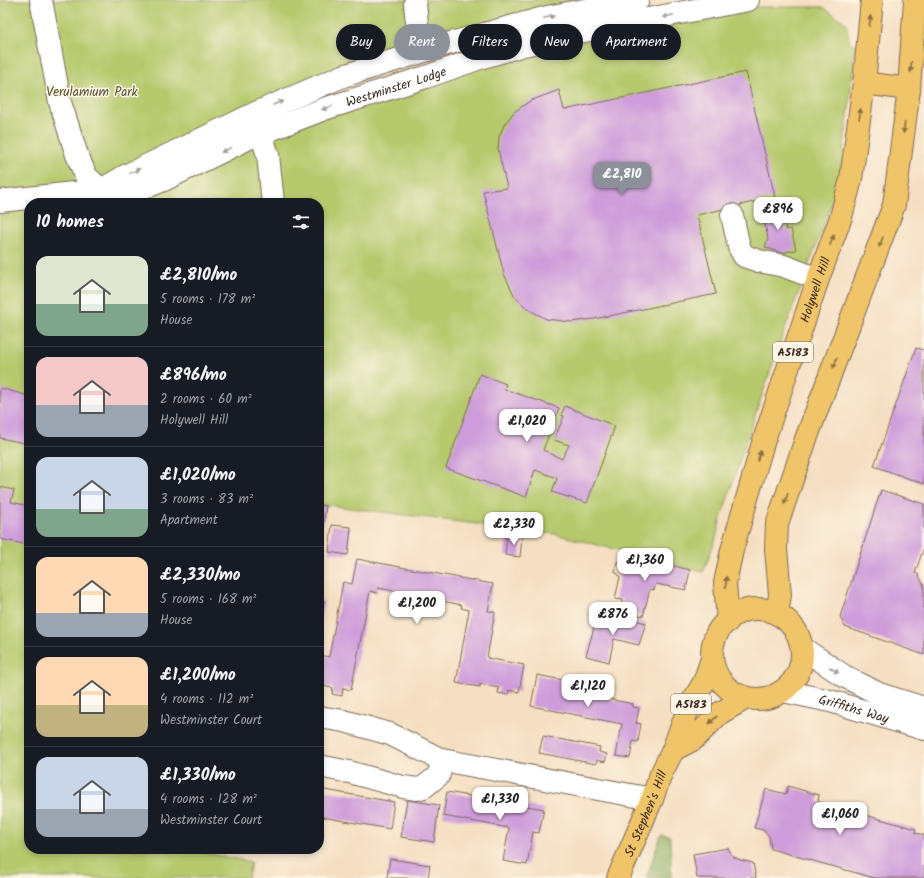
<!DOCTYPE html>
<html lang="en">
<head>
<meta charset="utf-8">
<style>
	:root { --surface:#171b24; --page:#242831; --text:#f1f3f6; --muted:#9ea1a6; --line:#363941; --accent:#8c9099 }
	body { margin:0; font-family:Kalam,sans-serif; background:var(--page); color:var(--text); height:100vh; display:flex; flex-direction:column; font-size:15px; white-space:nowrap }
	* { box-sizing:border-box; margin:0 }
	p { font-size:13px; color:var(--muted) }
	.icon { flex:none; width:22px; height:22px; fill:none; stroke:currentColor; stroke-width:2; stroke-linecap:round; stroke-linejoin:round }
	.map { position:relative; flex:1; overflow:hidden }
	.drawer { position:absolute; left:24px; top:198px; width:300px; height:656px; display:flex; flex-direction:column; background:var(--surface); border-radius:16px; box-shadow:0 2px 6px #0003 }
	.drawer>* { flex:none }
	.top-card { position:absolute; left:336px; top:24px; width:380px; height:36px; display:flex; gap:8px }
	.price { position:absolute; translate:-50% -34px; padding:0 9px; border-radius:8px; background:#fff; color:#222; font-size:13px; line-height:26px; filter:drop-shadow(0 1px 2px #0008) }
	.price::after { content:''; position:absolute; left:50%; top:24px; width:12px; height:9px; margin-left:-6px; background:inherit; clip-path:polygon(0 0,100% 0,50% 100%) }
	.price.active { background:var(--accent); color:#fff }
	ul { padding:0; list-style:none }
	li { display:flex; align-items:center; gap:12px; height:100px; padding:0 12px }
	li+li { border-top:1px solid var(--line) }
	li span { display:grid; place-items:center; flex:none; width:112px; height:80px; border-radius:12px; color:#555 }
	li>.icon { margin-inline-start:auto }
	span .icon { width:48px; height:48px; fill:#fffc; stroke-width:1 }
	li b { font-size:17px }
	h2 { display:flex; justify-content:space-between; align-items:center; height:48px; padding:0 12px; font-size:17px }
	.tag { padding:0 14px; border-radius:18px; background:var(--surface); box-shadow:0 2px 6px #0003; font-size:14px; line-height:36px }
	.tag.active { background:var(--accent); color:#fff }
	.map>svg:first-child { display:block }
	.green { fill:#b6c96d; stroke:#787a46 }
	.forest { fill:#90ad60; stroke:#666c3f }
	.building { fill:#ce9cda }
	.lines { fill:none; stroke-linecap:round; stroke-linejoin:round }
	.minor-casing { stroke:#7c6957; stroke-width:24 }
	.major-casing { stroke:#7c6957; stroke-width:24 }
	.minor { stroke:#fff; stroke-width:22 }
	.major { stroke:#f0c469; stroke-width:22 }
	.oneway { fill:#a79f9a }
	.oneway2 { fill:#8c6f40 }
	.labels { text-anchor:middle; stroke-width:3; stroke-linejoin:round; paint-order:stroke }
	.shield { fill:#fcf5e5; stroke:#75675a; stroke-width:1 }
	.shield-label { font-size:12px; font-weight:bold; fill:#3b2a1e }
	.street-label { font-size:13px; fill:#3b2a1e; stroke:#fcf5e5 }
	.park-label { font-size:13px; fill:#5a5232; stroke:#fcf5e5 }
</style>
</head>
<body>
<div class="map">
<svg width="924" height="878" viewBox="0 0 924 878">
	<rect width="100%" height="100%" fill="#fcf5e5"/>
	<filter id="ink" filterUnits="userSpaceOnUse"><feTurbulence type="fractalNoise" baseFrequency=".025" numOctaves="2"/><feDisplacementMap in="SourceGraphic" scale="8" xChannelSelector="R" yChannelSelector="G"/><feConvolveMatrix kernelMatrix="1 2 1 2 8 2 1 2 1" color-interpolation-filters="sRGB"/></filter>
	<filter id="wash" filterUnits="userSpaceOnUse"><feTurbulence type="fractalNoise" baseFrequency=".012" numOctaves="4" result="noise"/><feDisplacementMap in="SourceGraphic" scale="16" xChannelSelector="R" yChannelSelector="G"/><feGaussianBlur stdDeviation="0.9" result="paint"/><feColorMatrix in="noise" values="0 0 0 0 0 0 0 0 0 0 0 0 0 0 0 0 0 1.4 0 .05"/><feComposite in="paint" operator="in"/></filter>
	<g filter="url(#wash)">
		<rect width="100%" height="100%" fill="#f5dfc2"/>
		<g class="green">
			<path d="M 0,0 L 638,0 L 454,42 L 125,176 L 0,201 Z"/>
			<path d="M 746,7 L 823,7 L 846,23 L 850,44 L 855,44 L 850,100 L 839,184 L 783,334 L 749,433 L 721,518 L 715,541 L 703,572 L 555,534 L 319,504 L 319,203 L 29,203 L 29,849 L 187,849 L 251,862 L 248,878 L 0,878 L 0,204 L 274,134 L 480,63 Z"/>
		</g>
		<path class="forest" d="M 661,835 L 670,837 L 672,878 L 646,878 Z"/>
		<g id="blocks">
			<g class="building">
				<path d="M 746,72 L 775,197 L 697,215 L 716,294 L 594,319 L 571,322 L 546,319 L 528,309 L 515,297 L 504,274 L 483,191 L 507,188 L 498,149 L 499,137 L 504,125 L 514,112 L 530,101 L 559,90 L 564,110 Z"/>
				<path d="M 781,205 L 786,230 L 791,229 L 796,250 L 781,253 L 765,247 L 768,239 L 762,209 Z"/>
				<path d="M 916,348 L 924,350 L 924,484 L 874,466 Z"/>
				<path d="M 480,374 L 506,384 L 504,389 L 559,408 L 543,450 L 562,459 L 569,445 L 554,440 L 564,416 L 561,415 L 565,406 L 615,426 L 587,503 L 552,492 L 557,478 L 535,470 L 526,497 L 446,468 Z"/>
				<path d="M 0,388 L 29,396 L 29,444 L 0,438 Z"/>
				<path d="M 0,487 L 14,490 L 11,502 L 29,506 L 29,539 L 28,545 L 0,539 Z"/>
				<path d="M 881,490 L 924,504 L 924,547 L 915,573 L 918,574 L 924,586 L 924,655 L 845,627 L 840,617 Z"/>
				<path d="M 319,505 L 326,506 L 323,525 L 319,525 Z"/>
				<path d="M 332,525 L 351,527 L 348,555 L 329,552 Z"/>
				<path d="M 507,535 L 522,536 L 520,557 L 505,555 Z"/>
				<path d="M 633,556 L 690,570 L 686,590 L 656,584 L 654,590 L 650,589 L 643,616 L 620,611 L 623,600 L 615,599 L 620,577 L 615,571 L 617,562 L 622,558 L 632,562 Z"/>
				<path d="M 357,559 L 493,584 L 488,611 L 495,612 L 487,658 L 524,665 L 519,692 L 509,690 L 508,695 L 498,693 L 499,688 L 480,684 L 480,687 L 456,683 L 469,610 L 461,608 L 462,605 L 442,601 L 441,608 L 430,606 L 431,598 L 409,594 L 408,601 L 398,599 L 399,592 L 378,588 L 377,593 L 370,591 L 351,690 L 343,688 L 342,696 L 332,694 L 333,688 L 322,686 L 320,692 L 319,691 L 319,655 L 329,657 L 343,582 L 352,584 Z"/>
				<path d="M 319,601 L 324,601 L 320,619 L 319,619 Z"/>
				<path d="M 616,615 L 646,623 L 639,645 L 614,639 L 609,662 L 586,656 L 597,617 L 614,621 Z"/>
				<path d="M 537,675 L 578,683 L 576,692 L 583,694 L 585,688 L 595,690 L 594,696 L 633,704 L 632,707 L 639,708 L 636,723 L 641,724 L 639,735 L 638,742 L 633,741 L 630,758 L 616,756 L 622,724 L 531,706 Z"/>
				<path d="M 543,736 L 600,747 L 599,752 L 607,754 L 605,762 L 597,760 L 596,764 L 539,753 Z"/>
				<path d="M 788,786 L 819,795 L 818,802 L 916,829 L 915,833 L 924,835 L 924,878 L 874,878 L 771,849 L 769,836 L 763,830 L 754,828 L 766,789 L 786,794 Z"/>
				<path d="M 319,789 L 394,802 L 390,829 L 322,817 L 320,830 L 319,830 Z"/>
				<path d="M 447,792 L 544,809 L 539,833 L 533,832 L 527,865 L 503,861 L 509,828 L 443,816 Z"/>
				<path d="M 407,800 L 439,805 L 434,842 L 401,837 Z"/>
				<path d="M 728,848 L 732,856 L 740,860 L 753,863 L 756,878 L 697,878 L 693,854 Z"/>
				<path d="M 390,859 L 430,865 L 428,878 L 387,878 Z"/>
			</g>
		</g>
	</g>
	<g filter="url(#ink)">
		<use href="#blocks" fill-opacity="0" stroke="#7c6957" stroke-width="1"/>
		<g class="lines">
			<g class="minor-casing">
				<g id="minor">
					<path d="M 41,0 L 60,102 L 77,155 L 86,176 L 101,190"/>
					<path d="M 415,3 L 417,23 L 417,53"/>
					<path d="M 259,120 L 261,134 L 268,155 L 273,203"/>
					<path d="M 101,190 L 125,176 L 258,112 L 343,76 L 454,42 L 547,17 L 638,0"/>
					<path id="s1" d="M 0,201 L 101,190 L 118,194 L 136,191 L 166,179 L 249,138 L 324,109 L 426,77 L 480,58 L 524,45 L 569,34 L 748,0"/>
					<path d="M 732,215 L 739,247 L 744,256 L 759,261 L 784,266 L 818,279"/>
					<path d="M 802,648 L 844,676 L 879,694 L 924,708"/>
					<path id="s2" d="M 783,691 L 830,701 L 924,729"/>
					<path d="M 319,717 L 344,721 L 390,734 L 442,760 L 652,799"/>
					<path d="M 319,766 L 349,772 L 403,787 L 417,789 L 424,787 L 439,775 L 442,760"/>
				</g>
			</g>
			<g class="major-casing">
				<g id="major">
					<path d="M 864,83 L 909,89"/>
					<circle cx="757" cy="654" r="45"/>
					<path d="M 777,614 L 780,595 L 776,549 L 777,524 L 806,439 L 894,205 L 909,89 L 915,0"/>
					<path id="s3" d="M 728,621 L 725,583 L 732,550 L 763,443 L 818,279 L 841,217 L 851,179 L 864,83 L 872,0"/>
					<path d="M 673,750 L 694,739 L 720,713 L 746,698"/>
					<path id="s4" d="M 618,878 L 652,799 L 661,774 L 673,750 L 688,709 L 704,682 L 712,659"/>
				</g>
			</g>
			<use href="#minor" class="minor"/>
			<use href="#major" class="major"/>
		</g>
		<defs><path id="oneway-solid" d="M-6-.8H1V-3.2L6.5 0L1 3.2V.8H-6Z"/></defs>
		<g class="oneway">
			<use href="#oneway-solid" transform="translate(668 16) rotate(169)"/>
			<use href="#oneway-solid" transform="translate(549 17) rotate(-12)"/>
			<use href="#oneway-solid" transform="translate(278 103) rotate(-23)"/>
			<use href="#oneway-solid" transform="translate(327 108) rotate(161)"/>
			<use href="#oneway-solid" transform="translate(226 150) rotate(154)"/>
			<use href="#oneway-solid" transform="translate(135 171) rotate(-26)"/>
			<use href="#oneway-solid" transform="translate(834 670) rotate(32)"/>
		</g>
		<g class="oneway2">
			<use href="#oneway-solid" transform="translate(870 21) rotate(-84)"/>
			<use href="#oneway-solid" transform="translate(911 67) rotate(94)"/>
			<use href="#oneway-solid" transform="translate(860 114) rotate(-82)"/>
			<use href="#oneway-solid" transform="translate(904 128) rotate(97)"/>
			<use href="#oneway-solid" transform="translate(832 240) rotate(-69)"/>
			<use href="#oneway-solid" transform="translate(881 242) rotate(111)"/>
			<use href="#oneway-solid" transform="translate(835 363) rotate(111)"/>
			<use href="#oneway-solid" transform="translate(759 456) rotate(-74)"/>
			<use href="#oneway-solid" transform="translate(786 499) rotate(109)"/>
			<use href="#oneway-solid" transform="translate(726 582) rotate(-84)"/>
			<use href="#oneway-solid" transform="translate(713 720) rotate(136)"/>
		</g>
	</g>
	<g class="labels">
		<g class="shield">
			<rect x="773" y="342" width="40" height="20" rx="3"/>
			<rect x="671" y="694" width="40" height="20" rx="3"/>
		</g>
		<g class="shield-label">
			<text x="793" y="356">A5183</text>
			<text x="691" y="708">A5183</text>
		</g>
		<g class="street-label">
			<text dy="5" stroke="none"><textPath href="#s1" startOffset="418">Westminster Lodge</textPath></text>
			<text dy="5" stroke="none"><textPath href="#s3" startOffset="345">Holywell Hill</textPath></text>
			<text dy="5" stroke="none"><textPath href="#s2" startOffset="73">Griffiths Way</textPath></text>
			<text dy="5" stroke="none"><textPath href="#s4" startOffset="70">St Stephen's Hill</textPath></text>
		</g>
		<g class="park-label">
			<text x="92" y="96">Verulamium Park</text>
		</g>
	</g>
</svg>
<b class="price active" style="left:622px;top:196px">£2,810</b>
<b class="price" style="left:778px;top:231px">£896</b>
<b class="price" style="left:527px;top:443px">£1,020</b>
<b class="price" style="left:514px;top:546px">£2,330</b>
<b class="price" style="left:645px;top:582px">£1,360</b>
<b class="price" style="left:417px;top:625px">£1,200</b>
<b class="price" style="left:613px;top:636px">£876</b>
<b class="price" style="left:588px;top:708px">£1,120</b>
<b class="price" style="left:500px;top:821px">£1,330</b>
<b class="price" style="left:840px;top:836px">£1,060</b>
<div class="top-card">
<a class="tag">Buy</a>
<a class="tag active">Rent</a>
<a class="tag">Filters</a>
<a class="tag">New</a>
<a class="tag">Apartment</a>
</div>
<section class="drawer">
<h2>10 homes<svg class="icon" aria-label="filters" viewBox="0 0 24 24"><path d="M4 7h16M4 17h16"/><circle cx="9" cy="7" r="2"/><circle cx="15" cy="17" r="2"/></svg></h2>
<ul>
<li><span style="background:linear-gradient(#dfe7d0 60%,#7fa58c 0)"><svg class="icon" aria-label="home" viewBox="0 0 24 24"><path d="M3 11l9-7 9 7M6 9v11h12V9"/></svg></span><div><b>£2,810/mo</b><p>5 rooms · 178 m²</p><p>House</p></div></li>
<li><span style="background:linear-gradient(#f6c9c9 60%,#9aa5b1 0)"><svg class="icon" aria-label="home" viewBox="0 0 24 24"><path d="M3 11l9-7 9 7M6 9v11h12V9"/></svg></span><div><b>£896/mo</b><p>2 rooms · 60 m²</p><p>Holywell Hill</p></div></li>
<li><span style="background:linear-gradient(#c9d6e8 65%,#7fa58c 0)"><svg class="icon" aria-label="home" viewBox="0 0 24 24"><path d="M3 11l9-7 9 7M6 9v11h12V9"/></svg></span><div><b>£1,020/mo</b><p>3 rooms · 83 m²</p><p>Apartment</p></div></li>
<li><span style="background:linear-gradient(#ffd9b3 70%,#9aa5b1 0)"><svg class="icon" aria-label="home" viewBox="0 0 24 24"><path d="M3 11l9-7 9 7M6 9v11h12V9"/></svg></span><div><b>£2,330/mo</b><p>5 rooms · 168 m²</p><p>House</p></div></li>
<li><span style="background:linear-gradient(#ffd9b3 60%,#c2b280 0)"><svg class="icon" aria-label="home" viewBox="0 0 24 24"><path d="M3 11l9-7 9 7M6 9v11h12V9"/></svg></span><div><b>£1,200/mo</b><p>4 rooms · 112 m²</p><p>Westminster Court</p></div></li>
<li><span style="background:linear-gradient(#c9d6e8 65%,#9aa5b1 0)"><svg class="icon" aria-label="home" viewBox="0 0 24 24"><path d="M3 11l9-7 9 7M6 9v11h12V9"/></svg></span><div><b>£1,330/mo</b><p>4 rooms · 128 m²</p><p>Westminster Court</p></div></li>
</ul>
</section>
</div>
</body>
</html>
